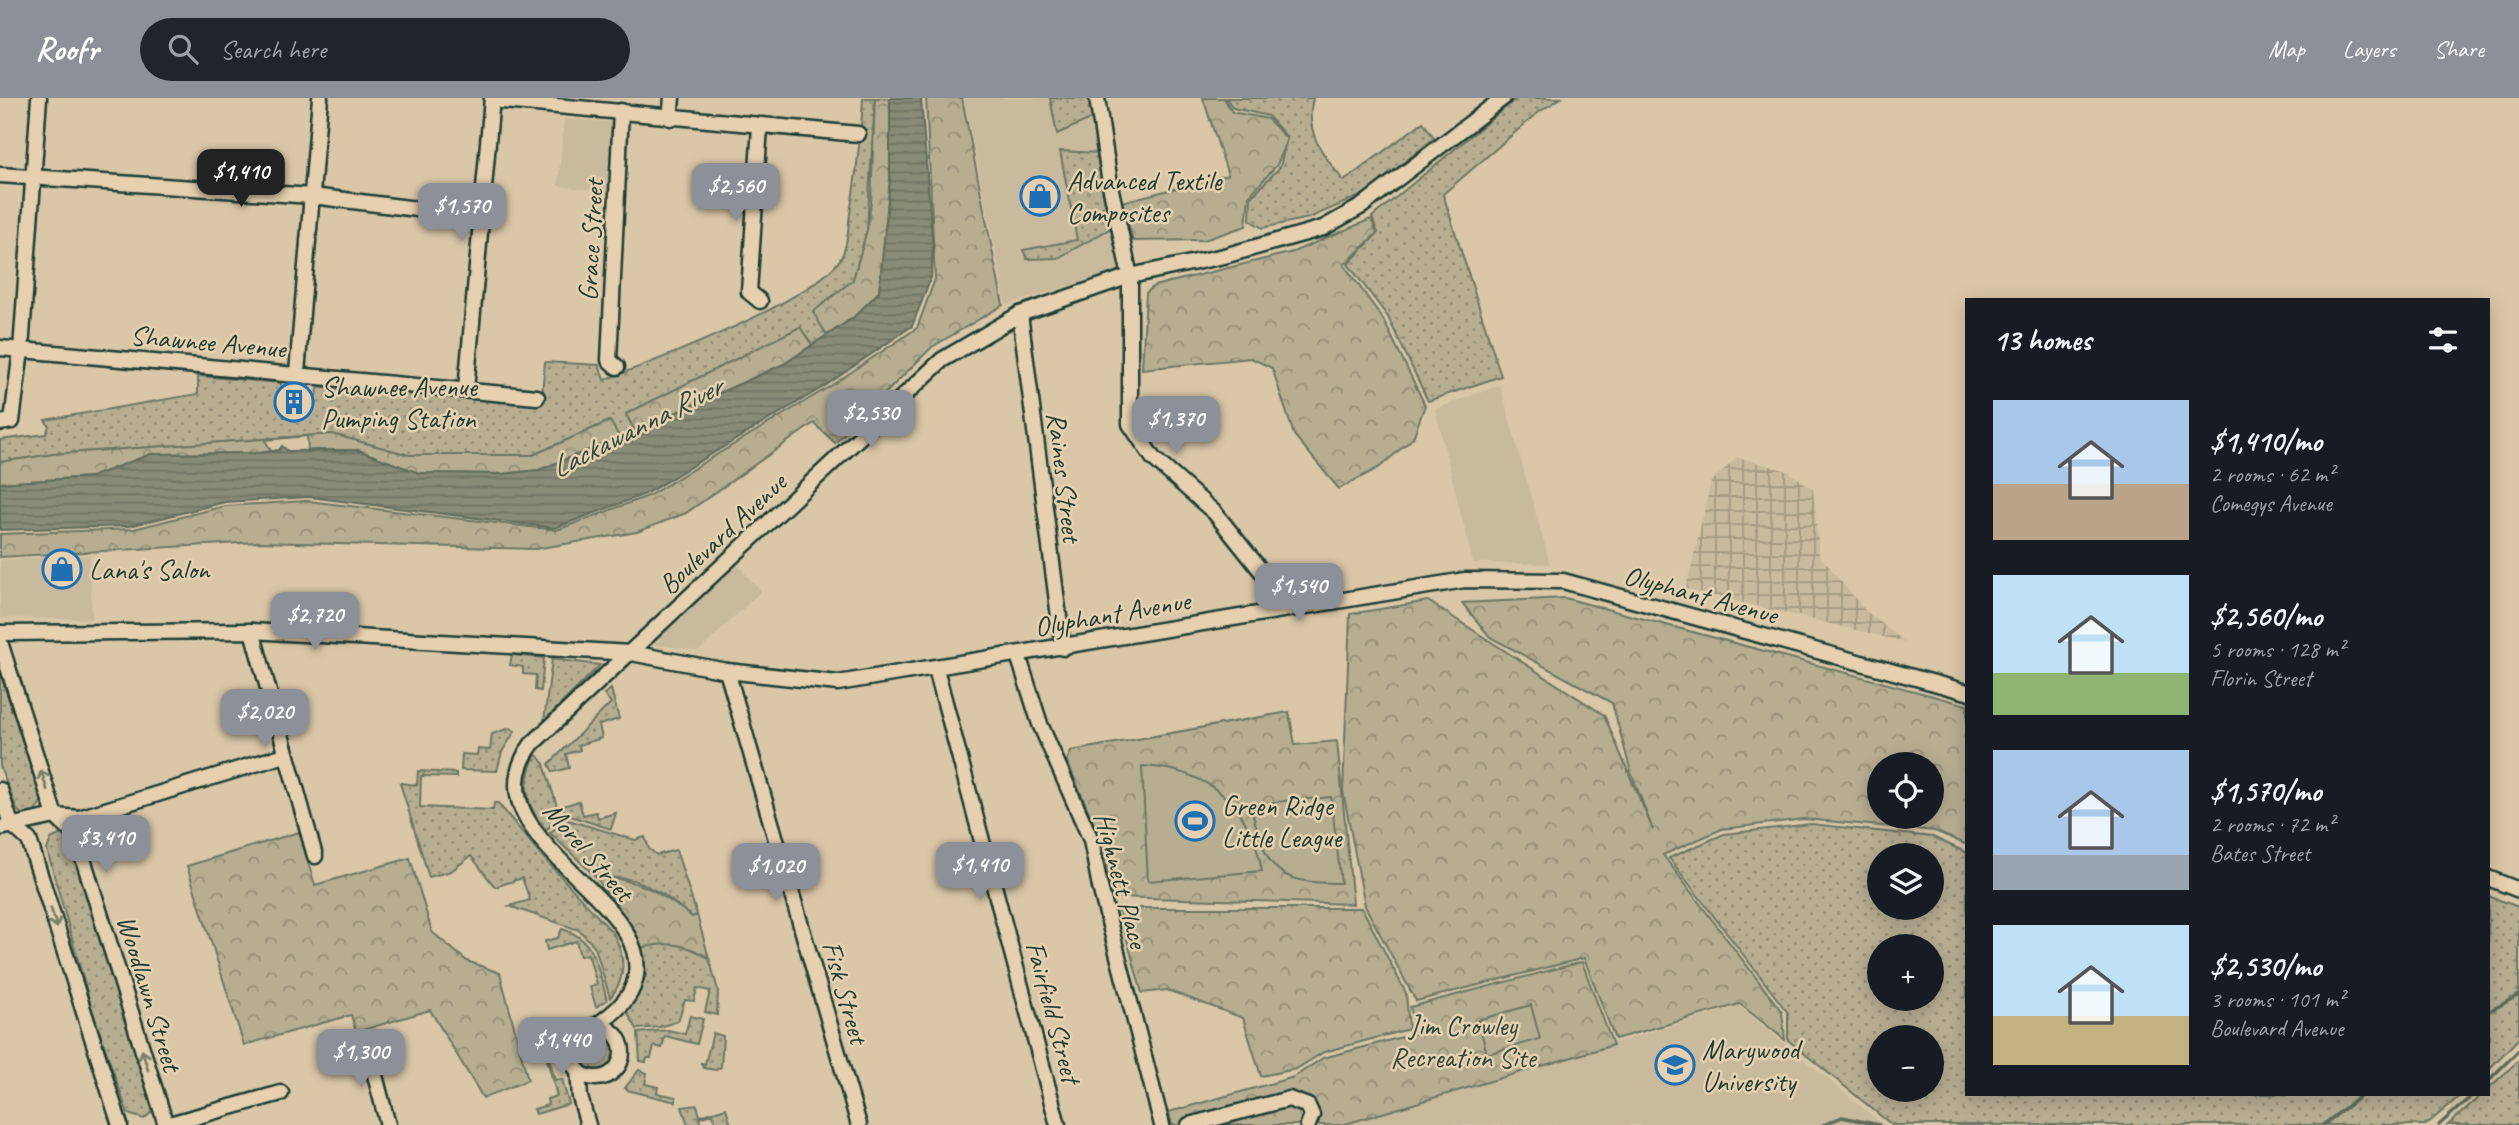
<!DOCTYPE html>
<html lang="en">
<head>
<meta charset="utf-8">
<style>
	:root { --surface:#171b24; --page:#20242c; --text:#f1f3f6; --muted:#9ea1a6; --accent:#8c9099 }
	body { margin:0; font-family:Caveat,sans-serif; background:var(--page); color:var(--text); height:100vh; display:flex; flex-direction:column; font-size:26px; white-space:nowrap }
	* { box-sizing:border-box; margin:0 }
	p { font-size:23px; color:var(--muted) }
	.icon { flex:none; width:38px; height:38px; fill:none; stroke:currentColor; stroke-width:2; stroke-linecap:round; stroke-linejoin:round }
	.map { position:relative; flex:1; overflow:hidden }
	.drawer { position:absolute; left:1965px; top:200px; width:525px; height:798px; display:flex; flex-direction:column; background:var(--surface); border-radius:0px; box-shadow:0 4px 18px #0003 }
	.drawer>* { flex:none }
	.fabs { position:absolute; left:1867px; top:654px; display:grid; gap:14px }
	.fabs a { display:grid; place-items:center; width:77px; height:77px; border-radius:50%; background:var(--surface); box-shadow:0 4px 18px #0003; font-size:35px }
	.price { position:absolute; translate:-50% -60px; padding:0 16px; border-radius:14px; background:var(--accent); color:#fff; font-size:23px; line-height:46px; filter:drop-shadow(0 2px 4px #0008) }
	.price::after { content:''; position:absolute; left:50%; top:42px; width:21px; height:16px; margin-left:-10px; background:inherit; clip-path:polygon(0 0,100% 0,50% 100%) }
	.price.current { background:#222; color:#fff }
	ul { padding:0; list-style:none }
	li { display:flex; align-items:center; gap:21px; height:175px; padding:0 28px }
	li span { display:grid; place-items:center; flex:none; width:196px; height:140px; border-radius:0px; color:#555 }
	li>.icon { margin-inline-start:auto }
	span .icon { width:84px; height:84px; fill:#fffc; stroke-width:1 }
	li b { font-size:30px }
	h2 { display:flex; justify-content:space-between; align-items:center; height:84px; padding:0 28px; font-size:30px }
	header { display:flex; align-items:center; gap:42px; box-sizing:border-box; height:98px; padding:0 35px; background:var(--accent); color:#fff }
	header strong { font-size:33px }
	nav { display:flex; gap:38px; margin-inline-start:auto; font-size:24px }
	.search { width:490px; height:63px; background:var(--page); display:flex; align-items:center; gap:18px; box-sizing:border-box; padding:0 24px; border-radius:38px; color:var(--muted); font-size:26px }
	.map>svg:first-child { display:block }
	.built { fill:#c9ba9d }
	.industrial { fill:url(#industrial-grid) }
	.grass { fill:url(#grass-dots); stroke:#6b7663; stroke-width:2; fill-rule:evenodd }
	.forest { fill:url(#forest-crowns); stroke:#6b7663; stroke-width:2; fill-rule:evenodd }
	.pitch { fill:#b7ae92; stroke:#6b7663; stroke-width:2 }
	.water { fill:url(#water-rules); stroke:#5e6c5b; stroke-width:2 }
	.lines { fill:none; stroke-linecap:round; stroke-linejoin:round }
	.stream { stroke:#5e6c5b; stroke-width:3.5 }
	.minor-casing { stroke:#1f3d34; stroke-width:19 }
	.minor { stroke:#e6d0af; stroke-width:14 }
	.oneway { stroke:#797f6b }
	.labels { text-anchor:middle; stroke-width:5; stroke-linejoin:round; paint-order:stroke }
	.poi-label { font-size:28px; fill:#1f3d34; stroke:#e6d0af; text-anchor:start }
	.street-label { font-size:28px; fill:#1f3d34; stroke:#e6d0af }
	.park-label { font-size:28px; fill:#2e483d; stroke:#e6d0af }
	.water-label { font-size:30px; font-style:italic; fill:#2f493e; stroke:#e6d0af }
</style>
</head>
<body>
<header>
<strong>Roofr</strong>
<div class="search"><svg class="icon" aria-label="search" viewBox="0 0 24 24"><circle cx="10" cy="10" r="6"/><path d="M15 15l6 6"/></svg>Search here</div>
<nav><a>Map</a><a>Layers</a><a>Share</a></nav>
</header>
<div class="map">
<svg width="2519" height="1027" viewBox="0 0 2519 1027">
	<defs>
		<pattern id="industrial-grid" width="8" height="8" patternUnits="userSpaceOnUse" patternTransform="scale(1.75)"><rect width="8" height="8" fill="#c9ba9d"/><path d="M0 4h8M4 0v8" fill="none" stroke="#a39881"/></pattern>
		<pattern id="grass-dots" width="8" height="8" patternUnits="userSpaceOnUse" patternTransform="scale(1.75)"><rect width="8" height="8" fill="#b7ae92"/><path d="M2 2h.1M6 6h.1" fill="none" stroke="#948f78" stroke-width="1.8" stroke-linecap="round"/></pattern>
		<pattern id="forest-crowns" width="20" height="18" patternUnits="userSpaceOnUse" patternTransform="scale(1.75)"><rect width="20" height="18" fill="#b7ae92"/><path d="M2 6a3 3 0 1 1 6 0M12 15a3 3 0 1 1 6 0" fill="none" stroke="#948f78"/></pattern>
		<pattern id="water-rules" width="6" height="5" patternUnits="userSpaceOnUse" patternTransform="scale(1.75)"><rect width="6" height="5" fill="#888b75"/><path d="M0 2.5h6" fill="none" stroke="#6f7361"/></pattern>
	</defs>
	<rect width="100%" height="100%" fill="#dac7a8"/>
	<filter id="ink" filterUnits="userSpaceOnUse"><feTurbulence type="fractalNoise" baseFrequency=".0143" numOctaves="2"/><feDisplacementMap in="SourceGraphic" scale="14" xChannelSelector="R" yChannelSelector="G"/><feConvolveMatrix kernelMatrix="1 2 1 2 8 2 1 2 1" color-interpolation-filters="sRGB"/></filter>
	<g filter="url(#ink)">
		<g class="built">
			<path d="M 964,0 L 1089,0 L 1121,172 L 1006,207 Z"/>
			<path d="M 564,21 L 615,24 L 611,94 L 558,88 Z"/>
			<path d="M 1500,287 L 1550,466 L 1473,465 L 1435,311 Z"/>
			<path d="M 90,457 L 92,521 L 0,520 L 0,462 Z"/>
			<path d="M 736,466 L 761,493 L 699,553 L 651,546 Z"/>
			<path d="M 1739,908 L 1884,1027 L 1339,1027 Z"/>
		</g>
		<path class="industrial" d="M 1737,359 L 1788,373 L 1813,391 L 1819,457 L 1865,512 L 1905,544 L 1686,491 L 1711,384 Z"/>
		<g class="grass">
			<path d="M 863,0 L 875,0 L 867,132 L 853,182 L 814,214 L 827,237 L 812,247 L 800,229 L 626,316 L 635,333 L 620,340 L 609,323 L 533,357 L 409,357 L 332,336 L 54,356 L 0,364 L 0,342 L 46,336 L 49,328 L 45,322 L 198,296 L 198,278 L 281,285 L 282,300 L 279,300 L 284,319 L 308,319 L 319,289 L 541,306 L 545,264 L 599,267 L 604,282 C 651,265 822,200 842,158 C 848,146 848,130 850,116 C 856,77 861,39 863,0 Z"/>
			<path d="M 1050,0 L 1089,0 L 1093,20 L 1057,36 Z"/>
			<path d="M 1226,0 L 1313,0 C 1304,35 1323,57 1344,83 L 1423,24 L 1434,40 L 1367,95 L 1309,120 L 1262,130 L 1250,122 L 1251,99 L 1280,69 L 1287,39 L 1268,18 L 1233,10 Z"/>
			<path d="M 1517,0 L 1561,0 L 1539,14 L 1443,96 L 1501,278 L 1428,303 L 1388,219 L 1348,166 L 1378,135 L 1372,119 Z"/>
			<path d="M 1060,53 L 1099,55 L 1113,129 L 1058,160 L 1027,161 L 1023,152 L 1077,142 Z"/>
			<path d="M 512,557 L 544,560 L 541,593 L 535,592 L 536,577 L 523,576 L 523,569 L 510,567 Z"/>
			<path d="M 552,561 L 600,567 L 544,623 Z"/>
			<path d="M 0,575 L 42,702 L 34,716 L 22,716 L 17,712 L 0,668 Z"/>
			<path d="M 611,591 L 619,621 L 599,627 L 602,640 L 579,647 L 580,652 L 566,656 L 569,670 L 553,674 L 549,666 L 611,605 L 604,596 Z"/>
			<path d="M 510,630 L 515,633 L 502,654 L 497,673 L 461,672 L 462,656 L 477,657 L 478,651 L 490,652 L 492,636 Z"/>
			<path d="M 536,656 L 544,666 L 560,718 L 546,732 C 525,708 521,685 536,656 Z"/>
			<path d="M 418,673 L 456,675 L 456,679 L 421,678 L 420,709 L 493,712 L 494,705 L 498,705 L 541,757 L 613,835 C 625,857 627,880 610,900 L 595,849 L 579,832 L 509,808 L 530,802 L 522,780 L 495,789 L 471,758 L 451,773 L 429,779 L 400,685 L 417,687 Z"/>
			<path d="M 579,703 L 583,717 L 596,714 L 598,720 L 616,715 L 611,731 L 564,716 L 563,708 Z"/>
			<path d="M 565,721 L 635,742 L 645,739 L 649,751 L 657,757 L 676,752 L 697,817 L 692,819 L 663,796 L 634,782 L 594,777 L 550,735 Z"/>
			<path d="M 1811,726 L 1933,739 L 1967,755 L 1967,996 L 2462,996 L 2426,1027 L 1892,1027 L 1788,942 L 1788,915 L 1669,760 L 1724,736 ZM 1880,758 L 1932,758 L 1932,810 L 1880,810 ZM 1880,849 L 1932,849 L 1932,901 L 1880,901 ZM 1880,940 L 1932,940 L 1932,992 L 1880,992 Z"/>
			<path d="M 61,736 L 69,738 L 154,1007 L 153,1013 L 144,1021 L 128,1016 L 93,915 L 47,752 L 51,741 Z"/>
			<path d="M 2488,798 L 2519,809 L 2519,940 L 2489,971 Z"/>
			<path d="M 562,831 C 596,840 598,872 607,902 L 596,909 L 590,889 L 597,886 L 588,856 L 580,858 L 576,843 L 547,852 L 545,843 L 558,840 Z"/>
			<path d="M 662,844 L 694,850 L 709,860 L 718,892 L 717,917 L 705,914 L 710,893 L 697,890 L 694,903 L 685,902 L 678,923 L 660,929 L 637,931 L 627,914 L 646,878 L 640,850 Z"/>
			<path d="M 690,918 L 703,921 L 697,946 L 665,938 L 662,950 L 654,948 L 651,960 L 647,960 L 646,964 L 640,963 L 638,935 L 668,932 L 685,936 Z"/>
			<path d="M 713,935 L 723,938 L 721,969 L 716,972 L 703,970 L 701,965 L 705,966 Z"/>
			<circle cx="596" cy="954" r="18"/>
			<path d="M 547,953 L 555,982 L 562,981 L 569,1006 L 536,1016 L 534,1011 L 548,1007 L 547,1001 L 557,998 L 545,954 Z"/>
			<path d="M 2519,962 L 2519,1027 L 2448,1027 L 2482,996 L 2488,996 L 2489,990 Z"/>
			<path d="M 639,972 L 647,975 L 645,986 L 658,989 L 657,995 L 676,999 L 676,1004 L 627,992 L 625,990 Z"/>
			<path d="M 697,1007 L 700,1018 L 726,1010 L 731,1027 L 717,1027 L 713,1016 L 699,1020 L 701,1027 L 688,1027 L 682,1009 Z"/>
		</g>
		<g class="forest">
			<path d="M 875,0 L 890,0 L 890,82 L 879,194 L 854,219 L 827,237 L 813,214 L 853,182 L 867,132 L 871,104 Z"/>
			<path d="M 926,0 L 962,0 L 1003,207 L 932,249 L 835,345 L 814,325 L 686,415 L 637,434 L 535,451 L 258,444 L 0,459 L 0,436 L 134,431 L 225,408 L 307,403 L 557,432 L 648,398 L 829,289 L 917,230 L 935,181 Z"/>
			<path d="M 1203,0 L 1224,0 L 1232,14 L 1268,21 L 1287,41 L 1277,67 L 1249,98 L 1246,128 L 1204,142 L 1133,143 L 1122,104 L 1228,77 Z"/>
			<path d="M 1371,121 L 1377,135 L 1344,167 L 1383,221 L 1425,307 L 1413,340 L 1380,369 L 1339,391 L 1294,337 L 1272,270 L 1251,260 L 1142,271 L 1146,195 L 1154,188 L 1293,154 Z"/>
			<path d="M 800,229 L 812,247 L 784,266 L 635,333 L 626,316 Z"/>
			<path d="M 610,323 L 620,340 L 539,372 L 502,376 L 418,375 L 358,352 L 308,352 L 307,338 L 265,342 L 271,353 L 260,355 L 151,356 L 91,379 L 0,385 L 0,364 L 54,356 L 332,336 L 409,357 L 533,357 Z"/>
			<path d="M 1565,500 L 1967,607 L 1967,747 L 1935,733 L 1804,721 L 1722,731 L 1663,757 L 1782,914 L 1785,942 L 1740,906 L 1615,941 L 1584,860 L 1416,903 L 1365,808 L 1343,693 L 1350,516 L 1428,503 L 1604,617 L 1653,732 L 1631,674 L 1612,605 L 1490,539 L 1462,505 ZM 1880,667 L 1932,667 L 1932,719 L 1880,719 Z"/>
			<path d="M 1289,614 L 1295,647 L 1337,643 L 1353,806 L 1113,799 L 1100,740 L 1067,663 L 1071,653 Z"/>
			<path d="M 299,734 L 315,787 L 410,760 L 432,834 L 467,863 L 500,875 L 528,982 L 483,1000 L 430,912 L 356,934 L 351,917 L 244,947 L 187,768 Z"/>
			<path d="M 594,777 C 640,783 655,790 692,819 L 697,817 L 709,860 C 685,845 667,843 640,850 L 627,821 Z"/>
			<path d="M 1118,810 L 1362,810 L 1406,895 L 1409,931 L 1324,954 L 1296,971 L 1261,978 L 1243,920 L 1167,892 L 1142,895 Z"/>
			<path d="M 1582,864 L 1613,947 L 1342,1027 L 1172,1027 L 1169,1014 L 1294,979 L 1323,960 L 1417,935 L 1410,909 Z"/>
		</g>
		<g class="pitch">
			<path d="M 1142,668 C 1208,671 1251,707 1262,773 L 1148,783 Z"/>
			<path d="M 1331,699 L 1341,785 C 1271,786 1267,769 1250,706 Z"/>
			<path d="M 1531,907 L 1540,941 L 1487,956 L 1478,922 Z"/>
		</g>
		<path class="water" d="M 890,0 L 921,0 L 933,152 L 931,180 L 912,228 L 825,288 L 645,396 L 555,430 L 310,399 L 225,404 L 130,428 L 0,432 L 0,385 L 91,379 L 151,356 L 260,355 L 279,352 L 282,348 L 288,353 L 358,352 L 419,375 L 502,376 L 539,372 L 633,334 L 784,266 L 854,219 L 879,194 L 890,82 Z"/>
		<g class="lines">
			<g class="stream">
				<path d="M 2488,914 L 2519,897"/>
				<path d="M 2488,983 L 2519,952"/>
				<path d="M 1823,1027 L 1842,1019 L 1879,1027"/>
				<path d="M 2323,1027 L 2363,996"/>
				<path d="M 2439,1027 L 2474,996"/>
			</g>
			<g class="minor-casing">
				<g id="minor">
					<path d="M 1097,0 L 1111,92 L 1130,178 L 1130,326 L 1153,360 L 1215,415 L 1290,509"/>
					<path d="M 492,2 L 858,36"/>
					<path d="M 670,20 L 672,0"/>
					<path d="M 760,28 L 749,194 L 760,203"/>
					<path d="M 0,77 L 312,98 L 417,111 L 483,113"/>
					<path d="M 1020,216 L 1063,550"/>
					<path d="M 0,250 L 537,299"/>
					<path d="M 617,269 L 609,262 L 621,13"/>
					<path d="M 297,275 L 320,0"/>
					<path d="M 466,292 L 492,0"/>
					<path d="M 0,325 L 12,323 L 21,252 L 39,0"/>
					<path d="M 252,533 L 315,758"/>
					<path d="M 0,535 L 252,533 L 631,555 L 727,573 L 838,585 L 1465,482 L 1563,483 L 1967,594"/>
					<path d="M 0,544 L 55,718 L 76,738 L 166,1027"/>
					<path d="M 1018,557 L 1040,626 L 1091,742 L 1100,789 L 1162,1027"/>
					<path d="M 936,571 L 1058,1027"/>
					<path d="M 727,573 L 859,1027"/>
					<path d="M 0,692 L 11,726 L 29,742 L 120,1027"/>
					<path d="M 0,730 L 55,718 L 79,720 L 285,657"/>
					<path d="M 2488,780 L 2519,792"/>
					<path d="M 596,928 C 609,918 622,909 630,895 C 677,805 459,744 532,646 L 942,262 L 1020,216 L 1130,178 L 1224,158 L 1323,130 L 1362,108 L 1503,0"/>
					<circle cx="596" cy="954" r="26"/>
					<path d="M 367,947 L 388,1027"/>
					<path d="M 578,972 L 580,999 L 588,1027"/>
					<path d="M 166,1027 L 281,995"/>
					<path d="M 1189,1027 L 1289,1001 L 1308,1008 L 1312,1017 L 1308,1027"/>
				</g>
			</g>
			<use href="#minor" class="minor"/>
		</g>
		<defs><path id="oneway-shaft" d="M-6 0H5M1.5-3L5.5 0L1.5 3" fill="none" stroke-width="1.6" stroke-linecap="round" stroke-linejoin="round" transform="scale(1.75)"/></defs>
		<g class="oneway">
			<use href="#oneway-shaft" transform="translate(44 682) rotate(-108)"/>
			<use href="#oneway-shaft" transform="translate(54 820) rotate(72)"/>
			<use href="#oneway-shaft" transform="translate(145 962) rotate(-107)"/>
		</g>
	</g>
	<defs>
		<g id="shop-ring" transform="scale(2.0125)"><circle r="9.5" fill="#e6d0af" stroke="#1f6fb2" stroke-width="1.5"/><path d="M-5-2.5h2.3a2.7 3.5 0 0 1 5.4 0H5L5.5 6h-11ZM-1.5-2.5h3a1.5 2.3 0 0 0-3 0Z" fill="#1f6fb2"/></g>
		<g id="building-ring" transform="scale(2.0125)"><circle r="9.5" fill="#e6d0af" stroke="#1f6fb2" stroke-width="1.5"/><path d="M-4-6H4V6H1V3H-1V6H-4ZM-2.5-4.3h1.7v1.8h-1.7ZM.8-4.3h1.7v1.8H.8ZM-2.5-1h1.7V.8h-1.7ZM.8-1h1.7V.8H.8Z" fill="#1f6fb2"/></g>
		<g id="stadium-ring" transform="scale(2.0125)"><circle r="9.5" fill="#e6d0af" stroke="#1f6fb2" stroke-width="1.5"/><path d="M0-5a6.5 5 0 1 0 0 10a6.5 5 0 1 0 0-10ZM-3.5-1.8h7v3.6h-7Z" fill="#1f6fb2"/></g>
		<g id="university-ring" transform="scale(2.0125)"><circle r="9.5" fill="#e6d0af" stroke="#1f6fb2" stroke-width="1.5"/><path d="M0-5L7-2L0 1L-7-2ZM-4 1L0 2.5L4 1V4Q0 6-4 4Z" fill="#1f6fb2"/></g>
	</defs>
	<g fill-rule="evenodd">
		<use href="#shop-ring" x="1040" y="98"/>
		<use href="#building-ring" x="294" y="304"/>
		<use href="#shop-ring" x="62" y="471"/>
		<use href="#stadium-ring" x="1195" y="723"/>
		<use href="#university-ring" x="1675" y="967"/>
	</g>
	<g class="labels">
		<g class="poi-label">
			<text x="1067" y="92">Advanced Textile<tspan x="1067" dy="32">Composites</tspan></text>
			<text x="321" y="298">Shawnee Avenue<tspan x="321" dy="32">Pumping Station</tspan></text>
			<text x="89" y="481">Lana's Salon</text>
			<text x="1222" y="717">Green Ridge<tspan x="1222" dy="32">Little League</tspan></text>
			<text x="1702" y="961">Marywood<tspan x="1702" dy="32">University</tspan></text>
		</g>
		<g class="street-label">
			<text transform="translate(590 142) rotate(-87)" y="10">Grace Street</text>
			<text transform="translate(208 243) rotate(5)" y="10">Shawnee Avenue</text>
			<text transform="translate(1065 379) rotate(83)" y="10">Raines Street</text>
			<text transform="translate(722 435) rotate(-43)" y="10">Boulevard Avenue</text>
			<text transform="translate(1701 496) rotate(15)" y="10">Olyphant Avenue</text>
			<text transform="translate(1112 515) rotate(-10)" y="10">Olyphant Avenue</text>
			<text transform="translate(589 753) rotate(49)" y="10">Morel Street</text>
			<text transform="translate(1122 782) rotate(75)" y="10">Highnett Place</text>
			<text transform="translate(846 894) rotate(74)" y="10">Fisk Street</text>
			<text transform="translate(150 895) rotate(73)" y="10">Woodlawn Street</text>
			<text transform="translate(1054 914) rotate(75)" y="10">Fairfield Street</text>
		</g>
		<g class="park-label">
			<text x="1463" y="937">Jim Crowley<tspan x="1463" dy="32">Recreation Site</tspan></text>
		</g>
		<g class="water-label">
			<text transform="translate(636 329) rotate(-27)" y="10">Lackawanna River</text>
		</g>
	</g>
</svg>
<div class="fabs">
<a><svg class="icon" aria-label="locate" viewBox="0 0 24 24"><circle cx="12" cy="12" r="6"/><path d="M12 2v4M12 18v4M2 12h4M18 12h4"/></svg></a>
<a><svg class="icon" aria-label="layers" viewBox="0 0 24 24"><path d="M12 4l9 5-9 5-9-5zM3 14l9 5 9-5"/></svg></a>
<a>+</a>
<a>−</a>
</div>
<b class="price current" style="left:241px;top:111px">$1,410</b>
<b class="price" style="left:736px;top:125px">$2,560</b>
<b class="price" style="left:462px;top:145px">$1,570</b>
<b class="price" style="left:871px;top:352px">$2,530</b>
<b class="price" style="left:1176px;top:358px">$1,370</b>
<b class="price" style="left:1299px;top:525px">$1,540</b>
<b class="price" style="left:315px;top:554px">$2,720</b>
<b class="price" style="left:265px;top:651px">$2,020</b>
<b class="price" style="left:106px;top:777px">$3,410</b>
<b class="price" style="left:980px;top:804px">$1,410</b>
<b class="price" style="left:776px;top:805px">$1,020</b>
<b class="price" style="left:562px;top:979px">$1,440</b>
<b class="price" style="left:361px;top:991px">$1,300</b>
<section class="drawer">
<h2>13 homes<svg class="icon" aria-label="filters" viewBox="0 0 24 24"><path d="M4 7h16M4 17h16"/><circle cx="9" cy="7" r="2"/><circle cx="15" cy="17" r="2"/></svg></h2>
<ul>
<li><span style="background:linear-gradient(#a9c7e8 60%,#b9a48a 0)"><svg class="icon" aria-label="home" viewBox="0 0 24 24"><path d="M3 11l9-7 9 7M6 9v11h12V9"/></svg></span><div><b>$1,410/mo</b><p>2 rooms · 62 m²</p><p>Comegys Avenue</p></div></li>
<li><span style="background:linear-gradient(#bfe0f5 70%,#8fb573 0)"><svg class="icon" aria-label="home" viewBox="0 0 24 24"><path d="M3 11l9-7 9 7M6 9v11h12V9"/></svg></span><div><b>$2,560/mo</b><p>5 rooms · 128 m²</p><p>Florin Street</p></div></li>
<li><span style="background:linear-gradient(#a9c7e8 75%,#9aa5b1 0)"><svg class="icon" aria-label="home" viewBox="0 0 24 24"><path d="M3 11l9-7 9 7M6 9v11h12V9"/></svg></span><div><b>$1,570/mo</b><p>2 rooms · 72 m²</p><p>Bates Street</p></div></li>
<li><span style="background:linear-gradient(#bfe0f5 65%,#c2b280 0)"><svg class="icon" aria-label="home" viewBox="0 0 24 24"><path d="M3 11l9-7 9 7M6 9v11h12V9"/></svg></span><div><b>$2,530/mo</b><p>3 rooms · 101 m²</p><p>Boulevard Avenue</p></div></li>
</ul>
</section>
</div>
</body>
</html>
